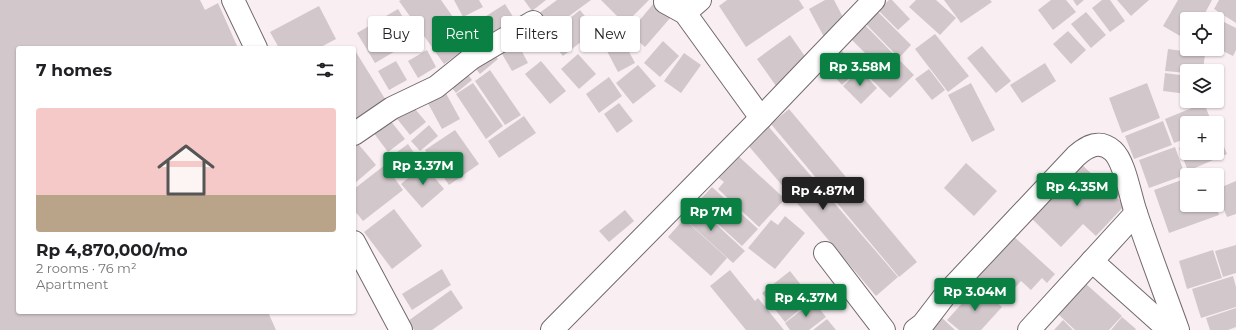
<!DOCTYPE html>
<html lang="en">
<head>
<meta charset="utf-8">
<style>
	:root { --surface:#fff; --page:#f6f6f6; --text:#202124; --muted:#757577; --accent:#0b8043 }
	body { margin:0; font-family:Montserrat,sans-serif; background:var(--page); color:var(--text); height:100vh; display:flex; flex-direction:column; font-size:15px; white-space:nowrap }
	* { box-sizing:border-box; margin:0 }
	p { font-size:13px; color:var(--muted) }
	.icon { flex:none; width:22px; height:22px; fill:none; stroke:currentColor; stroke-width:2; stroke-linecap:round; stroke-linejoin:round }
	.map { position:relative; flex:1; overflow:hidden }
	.panel { position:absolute; left:16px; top:46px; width:340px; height:268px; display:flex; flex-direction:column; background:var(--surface); border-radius:4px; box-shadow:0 1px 3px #0004 }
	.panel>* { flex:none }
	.banner { position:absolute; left:368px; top:16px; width:380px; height:36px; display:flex; gap:8px }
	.tools { position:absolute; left:1180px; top:12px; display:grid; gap:8px }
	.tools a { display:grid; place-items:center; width:44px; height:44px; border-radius:4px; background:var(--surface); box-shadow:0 1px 3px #0004; font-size:20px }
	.price { position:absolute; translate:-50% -34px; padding:0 9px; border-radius:4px; background:var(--accent); color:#fff; font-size:13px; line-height:26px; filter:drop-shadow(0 1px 2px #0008) }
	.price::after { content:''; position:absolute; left:50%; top:24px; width:12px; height:9px; margin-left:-6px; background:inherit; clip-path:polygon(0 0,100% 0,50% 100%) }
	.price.selected { background:#222; color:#fff }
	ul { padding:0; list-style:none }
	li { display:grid; align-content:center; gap:8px; height:212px; padding:0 20px }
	li span { display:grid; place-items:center; height:124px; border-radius:4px; color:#555 }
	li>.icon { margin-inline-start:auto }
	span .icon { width:72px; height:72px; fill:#fffc; stroke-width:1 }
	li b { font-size:17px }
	h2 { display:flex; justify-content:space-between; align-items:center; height:48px; padding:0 20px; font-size:17px }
	.pill { padding:0 14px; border-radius:4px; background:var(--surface); box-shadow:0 1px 3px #0004; font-size:14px; line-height:36px }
	.pill.selected { background:var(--accent); color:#fff }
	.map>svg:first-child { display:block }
	.building { fill:#d2c8cc }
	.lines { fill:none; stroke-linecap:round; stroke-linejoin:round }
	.minor-casing { stroke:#72696d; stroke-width:24 }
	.minor { stroke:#fff; stroke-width:22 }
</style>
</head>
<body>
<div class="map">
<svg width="1236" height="330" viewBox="0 0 1236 330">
	<rect width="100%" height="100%" fill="#f9eff3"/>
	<g class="building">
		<path d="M 0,0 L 200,0 L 205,10 L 218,3 L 238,48 L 18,48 L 18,312 L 268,312 L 276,330 L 0,330 Z"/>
		<path d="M 401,0 L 441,0 L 472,44 L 444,64 L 399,1 Z"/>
		<path d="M 454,0 L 479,0 L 483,7 L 463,17 Z"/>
		<path d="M 524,0 L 546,0 L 532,11 Z"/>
		<path d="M 557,0 L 591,0 L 546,33 L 534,17 Z"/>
		<path d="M 601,0 L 649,0 L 625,24 Z"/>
		<path d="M 727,0 L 799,0 L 804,8 L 746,47 L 719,6 Z"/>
		<path d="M 825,0 L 834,0 L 847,25 L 824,37 L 809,9 Z"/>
		<path d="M 889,0 L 892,0 L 910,19 L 898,30 L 878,10 Z"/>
		<path d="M 916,0 L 936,0 L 956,18 L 940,35 L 909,7 Z"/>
		<path d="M 944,0 L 990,0 L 992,2 L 961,23 Z"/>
		<path d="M 1051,0 L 1066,0 L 1076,12 L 1053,30 L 1038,10 Z"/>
		<path d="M 1073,0 L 1084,0 L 1077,6 Z"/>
		<path d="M 1102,0 L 1110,0 L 1125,21 L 1110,32 L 1092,8 Z"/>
		<path d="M 1117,0 L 1149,0 L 1131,16 Z"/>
		<path d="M 1178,0 L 1212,0 L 1202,19 L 1187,19 L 1187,40 L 1163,26 Z"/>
		<path d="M 1219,0 L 1236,0 L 1236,23 L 1214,9 Z"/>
		<path d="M 654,3 L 671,17 L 645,47 L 629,33 Z"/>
		<path d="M 505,4 L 517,23 L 483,44 L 472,25 Z"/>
		<path d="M 319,6 L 336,39 L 319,48 L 279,48 L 270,32 Z"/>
		<path d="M 398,9 L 416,39 L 375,63 L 357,33 Z"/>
		<path d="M 580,10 L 596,30 L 563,56 L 547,37 Z"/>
		<path d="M 878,12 L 911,45 L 899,58 L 866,24 Z"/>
		<path d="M 1086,12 L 1106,35 L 1091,48 L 1071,24 Z"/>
		<path d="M 1210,15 L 1236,28 L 1236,50 L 1233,56 L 1217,48 L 1217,19 L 1208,19 Z"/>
		<path d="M 863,23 L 914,75 L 890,98 L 856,64 L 866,54 L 849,37 Z"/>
		<path d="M 615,25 L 635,63 L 618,72 L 598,34 Z"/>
		<path d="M 1068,31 L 1086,50 L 1071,64 L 1053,44 Z"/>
		<path d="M 935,34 L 969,76 L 948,92 L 915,49 Z"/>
		<path d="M 790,35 L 809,62 L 776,86 L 757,59 Z"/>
		<path d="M 515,38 L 528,63 L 512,71 L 498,47 Z"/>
		<path d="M 663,41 L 679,56 L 660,77 L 644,63 Z"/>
		<path d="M 982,46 L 1011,81 L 996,93 L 967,58 Z"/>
		<path d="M 354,49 L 387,102 L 354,123 Z"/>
		<path d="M 490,49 L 498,59 L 480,74 L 472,64 Z"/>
		<path d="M 1168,49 L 1205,54 L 1203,71 L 1187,71 L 1187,73 L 1165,71 Z"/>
		<path d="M 427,50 L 436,67 L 418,78 L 408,61 Z"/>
		<path d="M 841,50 L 859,69 L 842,85 L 825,66 Z"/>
		<path d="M 684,53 L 701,65 L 681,93 L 664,81 Z"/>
		<path d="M 578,54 L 596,74 L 579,89 L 561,69 Z"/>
		<path d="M 396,61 L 407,80 L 389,90 L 378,71 Z"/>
		<path d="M 541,61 L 566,91 L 550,104 L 525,74 Z"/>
		<path d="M 1045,63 L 1056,81 L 1022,103 L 1010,85 Z"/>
		<path d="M 638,65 L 656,86 L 633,104 L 616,83 Z"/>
		<path d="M 463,68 L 472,80 L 456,93 L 447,82 Z"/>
		<path d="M 929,69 L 945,90 L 932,100 L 915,79 Z"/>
		<path d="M 490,70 L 521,115 L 505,125 L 475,81 Z"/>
		<path d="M 860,70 L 877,88 L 861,104 L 843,86 Z"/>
		<path d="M 1165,73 L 1187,76 L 1187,94 L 1163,91 Z"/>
		<path d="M 609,77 L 622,96 L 599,113 L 586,94 Z"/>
		<path d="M 473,83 L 503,126 L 486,139 L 456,94 Z"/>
		<path d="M 971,83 L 995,130 L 972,142 L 948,95 Z"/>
		<path d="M 1147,83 L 1160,118 L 1122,133 L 1109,98 Z"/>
		<path d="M 442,86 L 460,119 L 442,129 L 424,96 Z"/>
		<path d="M 410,103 L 426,122 L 410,135 L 394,115 Z"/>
		<path d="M 619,103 L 633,121 L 617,133 L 604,114 Z"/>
		<path d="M 1204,103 L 1212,123 L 1187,123 L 1187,138 L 1174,143 L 1165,119 Z"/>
		<path d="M 789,109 L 917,262 L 899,277 L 771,124 Z"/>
		<path d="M 386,115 L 405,139 L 388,152 L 370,128 Z"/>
		<path d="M 524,116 L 536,133 L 499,158 L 488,141 Z"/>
		<path d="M 1163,121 L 1172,145 L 1134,159 L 1125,136 Z"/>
		<path d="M 429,125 L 438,136 L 420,151 L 411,141 Z"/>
		<path d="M 768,126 L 898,277 L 876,296 L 747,144 Z"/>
		<path d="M 455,130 L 479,164 L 449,185 L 425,150 Z"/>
		<path d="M 1217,130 L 1227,154 L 1188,171 L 1179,148 L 1187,144 L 1187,153 L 1217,153 Z"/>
		<path d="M 354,139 L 376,165 L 354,184 Z"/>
		<path d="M 408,144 L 416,156 L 394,171 L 386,160 Z"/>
		<path d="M 1175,147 L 1185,175 L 1149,188 L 1139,160 Z"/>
		<path d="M 735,153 L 785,199 L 759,227 L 718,189 L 724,182 L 715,175 Z"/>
		<path d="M 966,163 L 997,191 L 974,216 L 944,188 Z"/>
		<path d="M 1080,163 L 1125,205 L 1096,236 L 1083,224 L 1061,247 L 1029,216 Z"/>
		<path d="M 385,165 L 403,190 L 363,221 L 354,210 L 354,189 Z"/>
		<path d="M 424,165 L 444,189 L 422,208 L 401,184 Z"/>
		<path d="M 1187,178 L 1187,205 L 1216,205 L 1219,215 L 1169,233 L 1154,190 Z"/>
		<path d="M 1236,181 L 1236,214 L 1227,217 L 1217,193 L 1217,189 Z"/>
		<path d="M 712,187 L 758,229 L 742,246 L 696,204 Z"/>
		<path d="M 690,200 L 745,251 L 733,263 L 678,213 Z"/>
		<path d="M 394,209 L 422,246 L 392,269 L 364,232 Z"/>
		<path d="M 625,210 L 634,221 L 609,242 L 599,231 Z"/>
		<path d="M 785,216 L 805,233 L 775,269 L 748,248 L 771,220 L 778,225 Z"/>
		<path d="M 684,219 L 727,258 L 711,276 L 668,237 Z"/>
		<path d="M 1011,234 L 1055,274 L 1047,283 L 1042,278 L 1031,290 L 1021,281 L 1002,302 L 973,275 Z"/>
		<path d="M 1236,245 L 1236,273 L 1223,277 L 1215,251 Z"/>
		<path d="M 1213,250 L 1222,278 L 1187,289 L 1179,261 Z"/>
		<path d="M 442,269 L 451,285 L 412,310 L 402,294 Z"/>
		<path d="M 730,270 L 755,301 L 758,298 L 784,330 L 746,330 L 710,286 Z"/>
		<path d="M 790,271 L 812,299 L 785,322 L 762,293 Z"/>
		<path d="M 1233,276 L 1236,287 L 1236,307 L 1201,318 L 1192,289 Z"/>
		<path d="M 1086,284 L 1122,316 L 1109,330 L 1075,330 L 1058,314 Z"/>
		<path d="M 978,286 L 1002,307 L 981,330 L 959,330 L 947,320 Z"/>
		<path d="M 451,290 L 463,308 L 432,330 L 414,330 L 408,321 Z"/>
		<path d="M 813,301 L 826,317 L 809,330 L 790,330 L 785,323 Z"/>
		<path d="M 1236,308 L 1236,327 L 1228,330 L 1210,330 L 1206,318 Z"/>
		<path d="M 941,317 L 955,330 L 929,330 Z"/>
		<path d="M 1122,317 L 1136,329 L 1135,330 L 1111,330 Z"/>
		<path d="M 827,319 L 836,330 L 813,330 Z"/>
		<path d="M 1063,320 L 1073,330 L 1054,330 Z"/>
	</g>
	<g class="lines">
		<g class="minor-casing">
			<g id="minor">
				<path d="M 233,0 L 256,48"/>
				<path d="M 665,2 L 685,13 L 761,118"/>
				<path d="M 685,13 L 700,0"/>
				<path d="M 354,134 L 392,108 L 436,87 L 472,58 L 533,22"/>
				<path d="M 354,242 L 401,330"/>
				<path d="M 825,253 L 884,330"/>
				<path d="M 1092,261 L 1169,330"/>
				<path d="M 552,330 L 761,118 L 874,0"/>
				<path d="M 915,330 L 923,324 L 946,294 L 1076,156 C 1087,146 1100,139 1113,151 C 1125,162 1130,196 1136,213 C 1149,252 1164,291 1178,330"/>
				<path d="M 1029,330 L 1136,213"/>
			</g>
		</g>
		<use href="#minor" class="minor"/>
	</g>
</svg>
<div class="tools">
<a><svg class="icon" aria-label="locate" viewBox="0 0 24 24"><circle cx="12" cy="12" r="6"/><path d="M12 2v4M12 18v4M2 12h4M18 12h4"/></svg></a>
<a><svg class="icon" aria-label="layers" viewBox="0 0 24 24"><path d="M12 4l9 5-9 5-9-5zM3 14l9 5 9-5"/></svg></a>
<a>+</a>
<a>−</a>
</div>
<b class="price" style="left:860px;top:87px">Rp 3.58M</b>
<b class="price" style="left:423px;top:186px">Rp 3.37M</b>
<b class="price" style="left:1077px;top:207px">Rp 4.35M</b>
<b class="price selected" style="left:823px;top:211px">Rp 4.87M</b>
<b class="price" style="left:711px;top:232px">Rp 7M</b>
<b class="price" style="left:975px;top:312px">Rp 3.04M</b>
<b class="price" style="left:806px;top:318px">Rp 4.37M</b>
<div class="banner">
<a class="pill">Buy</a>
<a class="pill selected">Rent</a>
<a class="pill">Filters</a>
<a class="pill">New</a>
</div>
<section class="panel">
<h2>7 homes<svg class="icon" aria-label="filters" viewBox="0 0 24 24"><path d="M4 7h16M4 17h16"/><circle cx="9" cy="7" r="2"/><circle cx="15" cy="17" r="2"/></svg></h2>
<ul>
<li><span style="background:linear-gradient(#f6c9c9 70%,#b9a48a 0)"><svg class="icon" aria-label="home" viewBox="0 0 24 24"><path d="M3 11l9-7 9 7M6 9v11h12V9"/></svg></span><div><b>Rp 4,870,000/mo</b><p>2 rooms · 76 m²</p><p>Apartment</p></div></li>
</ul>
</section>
</div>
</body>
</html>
